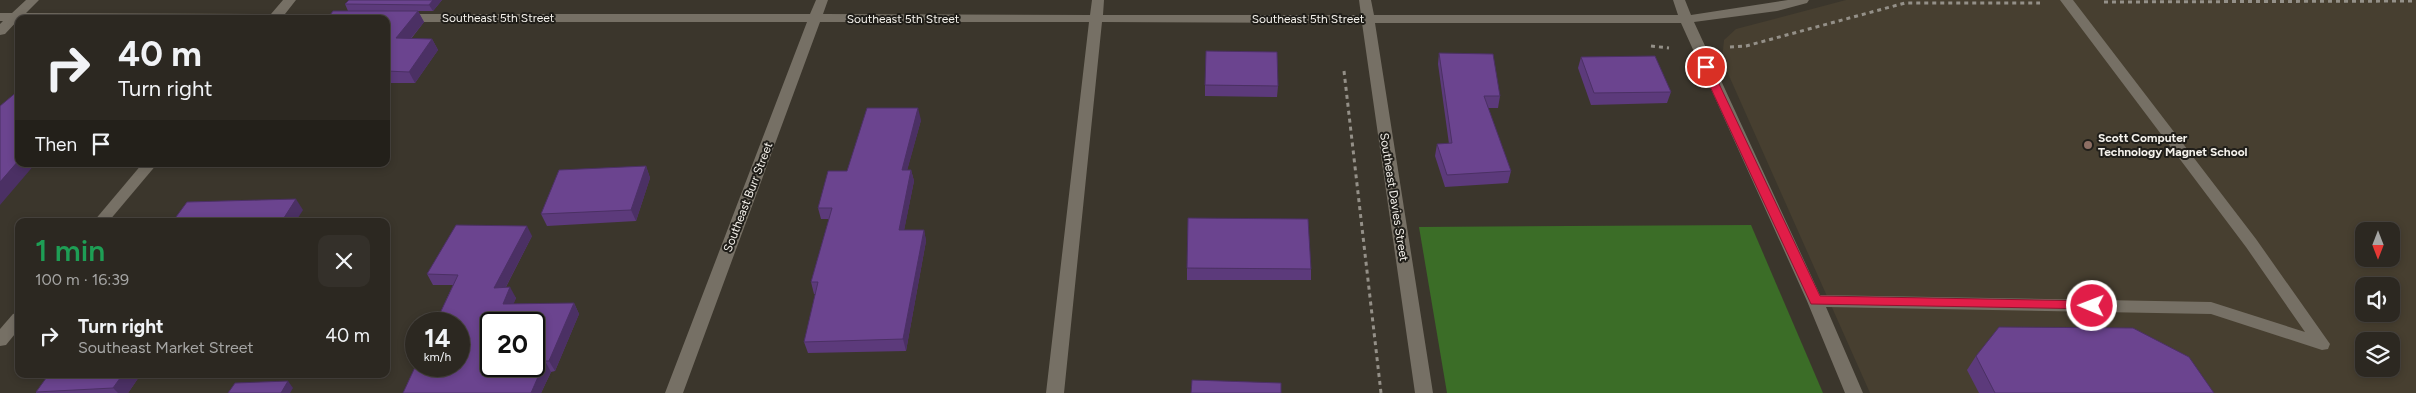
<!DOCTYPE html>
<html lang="en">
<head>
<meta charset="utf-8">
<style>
  body { margin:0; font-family:Figtree,sans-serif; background:#34302a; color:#f1f3f6; height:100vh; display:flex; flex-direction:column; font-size:19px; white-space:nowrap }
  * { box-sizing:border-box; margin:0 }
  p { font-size:16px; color:#a6a6a5 }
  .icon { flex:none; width:28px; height:28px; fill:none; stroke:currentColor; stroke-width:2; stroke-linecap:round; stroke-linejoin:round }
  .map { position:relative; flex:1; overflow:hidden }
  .details { position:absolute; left:15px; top:218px; width:375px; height:160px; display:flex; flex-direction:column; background:#2c2821; border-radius:10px; box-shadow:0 2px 8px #0003,0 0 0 1px #48443f }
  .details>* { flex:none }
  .hud { position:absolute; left:15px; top:15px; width:375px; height:152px; border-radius:10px; box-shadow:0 2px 8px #0003,0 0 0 1px #48443f; background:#2c2821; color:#f1f3f6; overflow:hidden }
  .needle { width:32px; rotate:180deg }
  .tools { position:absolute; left:2355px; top:222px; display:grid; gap:10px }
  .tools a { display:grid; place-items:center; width:45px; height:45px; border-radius:10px; background:#2c2821; box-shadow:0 2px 8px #0003,0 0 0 1px #48443f; font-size:25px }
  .speed { position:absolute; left:405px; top:312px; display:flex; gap:10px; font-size:25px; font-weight:700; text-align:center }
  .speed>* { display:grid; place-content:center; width:65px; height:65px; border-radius:50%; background:#2c2821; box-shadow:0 2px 8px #0003,0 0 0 1px #48443f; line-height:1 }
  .speed small { font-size:12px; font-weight:400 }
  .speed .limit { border:2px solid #111; border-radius:8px; background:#fff; color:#111 }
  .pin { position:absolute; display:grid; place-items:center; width:42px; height:42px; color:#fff; margin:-21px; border:2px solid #fff; border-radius:50%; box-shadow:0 1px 5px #0007 }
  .me { position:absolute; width:55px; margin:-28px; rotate:271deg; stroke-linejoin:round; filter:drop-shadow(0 0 4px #0008) }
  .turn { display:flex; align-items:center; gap:18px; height:105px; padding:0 20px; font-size:22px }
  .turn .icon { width:65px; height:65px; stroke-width:2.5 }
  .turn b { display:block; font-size:35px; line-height:42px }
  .then { display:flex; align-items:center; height:48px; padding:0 20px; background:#0003; gap:10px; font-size:19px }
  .round { display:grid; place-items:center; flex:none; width:52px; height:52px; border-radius:10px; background:#34302a }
  .head { display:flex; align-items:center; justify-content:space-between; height:85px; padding:0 20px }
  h1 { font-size:30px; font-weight:600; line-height:38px; color:#1e9e55 }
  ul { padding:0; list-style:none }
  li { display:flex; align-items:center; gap:15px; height:65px; padding:0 20px }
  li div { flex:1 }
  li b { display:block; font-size:19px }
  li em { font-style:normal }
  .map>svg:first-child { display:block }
</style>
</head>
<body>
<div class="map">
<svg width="2416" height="393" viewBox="0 0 2416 393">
  <rect width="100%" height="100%" fill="#3b362c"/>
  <path fill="#473f30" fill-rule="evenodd" d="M 1846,0 L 2416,0 L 2416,393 L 1870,393 L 1722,60 L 1724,40 L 1736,29 ZM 2364,231 L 2391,231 L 2391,259 L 2364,259 ZM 2364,286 L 2391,286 L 2391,314 L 2364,314 ZM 2364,341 L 2391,341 L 2391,369 L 2364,369 Z"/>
  <path fill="#3b6d27" d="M 1751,225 L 1823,393 L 1447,393 L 1419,227 Z"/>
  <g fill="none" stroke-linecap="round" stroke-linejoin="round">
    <g stroke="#949088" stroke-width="3" stroke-dasharray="4 4" stroke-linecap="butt">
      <path d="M 2104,2 L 2416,1"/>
      <path d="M 1651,46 L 1669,48"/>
      <path d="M 1730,47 L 1746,46 L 1905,3 L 2040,3"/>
      <path d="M 1344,71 L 1381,393"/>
    </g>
    <g fill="#767065" fill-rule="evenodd">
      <path d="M 26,0 L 39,0 L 26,13 L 271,14 L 283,0 L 296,0 L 285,14 L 346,14 L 352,18 L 19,19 L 5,34 L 0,35 L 0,24 L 3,21 L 0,21 L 0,13 L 12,13 Z"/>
      <path d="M 816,0 L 828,0 L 823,14 L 1090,15 L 1092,0 L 1104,0 L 1103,15 L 1361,15 L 1359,0 L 1371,0 L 1374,15 L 1678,15 L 1673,0 L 1685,0 L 1691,15 L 1788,0 L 1809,0 L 1807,3 L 1777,11 L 1694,22 L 1820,295 L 2211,302 L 2305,332 L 2246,247 L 2060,0 L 2073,0 L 2256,239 L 2330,344 L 2328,349 L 2322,350 L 2211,314 L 1826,307 L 1863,393 L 1845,393 L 1807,301 L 1681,23 L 1375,23 L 1433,393 L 1415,393 L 1362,23 L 1102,22 L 1064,393 L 1046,393 L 1089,22 L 820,22 L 683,393 L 665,393 L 807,22 L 402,22 L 396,18 L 402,14 L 810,14 Z"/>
      <path d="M 142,164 L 157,164 L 109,221 L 94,221 Z"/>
      <path d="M 19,312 L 19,329 L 6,345 L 0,346 L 0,329 L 13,314 Z"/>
    </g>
  </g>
  <g fill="#5c3a7b">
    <path d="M 442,0 L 433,11 L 418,11 L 424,22 L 411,39 L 432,39 L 438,50 L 415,83 L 386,83 L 386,19 L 348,11 L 345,4 Z"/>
    <path d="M 1439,53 L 1500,96 L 1498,108 L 1488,108 L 1511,171 L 1508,183 L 1445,187 L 1435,156 L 1437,144 L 1449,144 L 1438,64 Z"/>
    <path d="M 1581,57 L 1671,92 L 1667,103 L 1591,105 L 1578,68 Z"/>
    <path d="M 1205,85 L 1278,86 L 1277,97 L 1205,96 Z"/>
    <path d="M 921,120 L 907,170 L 911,170 L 914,181 L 904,230 L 924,230 L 926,241 L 906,351 L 808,353 L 804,342 L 816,294 L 814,294 L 811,282 L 829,219 L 821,219 L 818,208 Z"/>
    <path d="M 646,166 L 650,178 L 636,221 L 547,226 L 541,214 Z"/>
    <path d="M 532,236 L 506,287 L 516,298 L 513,304 L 574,303 L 579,314 L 555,371 L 551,372 L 541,393 L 403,393 L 453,285 L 433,285 L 427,274 Z"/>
    <path d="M 1187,268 L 1311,269 L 1311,280 L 1187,280 Z"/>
    <path d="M 1976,356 L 2214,393 L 1979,393 L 1967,370 Z"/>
    <path d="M 141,374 L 128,393 L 36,393 L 36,392 Z"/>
  </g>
  <g fill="#4b3064">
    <path d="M 433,0 L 442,0 L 433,11 L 429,5 Z"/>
    <path d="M 418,11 L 424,22 L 402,49 L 396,38 Z"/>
    <path d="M 432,39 L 438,50 L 415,83 L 409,72 Z"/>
    <path d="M 918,108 L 921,120 L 904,182 L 902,170 Z"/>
    <path d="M 19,160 L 19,164 L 35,164 L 0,205 L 0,182 Z"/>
    <path d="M 646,166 L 650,178 L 636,221 L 631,210 Z"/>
    <path d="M 911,170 L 914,181 L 902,241 L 899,230 Z"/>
    <path d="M 296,199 L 303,210 L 296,221 L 282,221 Z"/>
    <path d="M 527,226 L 532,236 L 500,298 L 494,288 Z"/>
    <path d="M 924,230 L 926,241 L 906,351 L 903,339 Z"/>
    <path d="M 510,287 L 516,298 L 509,315 L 503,304 Z"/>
    <path d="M 574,303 L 579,314 L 555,371 L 549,361 Z"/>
    <path d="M 545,361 L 551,372 L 541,393 L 531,393 Z"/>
    <path d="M 123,374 L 141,374 L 128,393 L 118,393 L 113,388 Z"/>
    <path d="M 288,381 L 293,388 L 290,393 L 281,393 Z"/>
  </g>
  <g fill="#6b448f" stroke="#4b3064" fill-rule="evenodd">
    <path d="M 349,0 L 433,0 L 429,5 L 345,4 Z"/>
    <path d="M 333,11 L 418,11 L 396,38 L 432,39 L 409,72 L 386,71 L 386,19 L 327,19 Z"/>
    <path d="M 1206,51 L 1277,52 L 1278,86 L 1205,85 Z"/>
    <path d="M 1439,53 L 1493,54 L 1500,96 L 1484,96 L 1511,171 L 1447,175 L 1437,144 L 1452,143 Z"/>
    <path d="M 1655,56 L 1671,92 L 1594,93 L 1581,57 Z"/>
    <path d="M 19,90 L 19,160 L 0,182 L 0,106 Z"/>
    <path d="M 867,108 L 918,108 L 902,170 L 911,170 L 899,230 L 924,230 L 903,339 L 804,342 L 818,282 L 811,282 L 832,208 L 818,208 L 828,171 L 847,171 Z"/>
    <path d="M 646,166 L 631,210 L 541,214 L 559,170 Z"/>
    <path d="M 296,199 L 282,221 L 173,221 L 187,202 Z"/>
    <path d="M 1188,218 L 1308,219 L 1311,269 L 1187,268 Z"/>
    <path d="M 456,225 L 527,226 L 494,288 L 510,287 L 503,304 L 574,303 L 549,361 L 545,361 L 531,393 L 403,393 L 416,365 L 416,366 L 459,366 L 459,324 L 435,324 L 458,275 L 427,274 ZM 491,324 L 534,324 L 534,366 L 491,366 Z"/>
    <path d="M 1999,327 L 2133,328 L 2189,357 L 2214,393 L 1995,393 L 1976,356 Z"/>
    <path d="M 49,374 L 123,374 L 113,388 L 36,392 Z"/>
    <path d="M 1192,380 L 1281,383 L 1281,393 L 1191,393 Z"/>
    <path d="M 288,381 L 281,393 L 228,393 L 235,383 Z"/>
  </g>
  <path fill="#e11d48" stroke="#92132f" d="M 1706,63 L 1711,67 L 1820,296 L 2092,301 L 2098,306 L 2097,309 L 1811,304 L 1701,67 Z"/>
  <circle fill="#8d6e63" stroke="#201e19" stroke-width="2" cx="2088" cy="145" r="5"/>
  <g text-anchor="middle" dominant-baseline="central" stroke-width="4" stroke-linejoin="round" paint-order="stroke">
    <g font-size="12" fill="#f5f2ec" stroke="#201e19">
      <text x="498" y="18">Southeast 5th Street</text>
      <text x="903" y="19">Southeast 5th Street</text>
      <text x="1308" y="19">Southeast 5th Street</text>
      <text transform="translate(748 197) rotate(-69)">Southeast Burr Street</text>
      <text transform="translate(1394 197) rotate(81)">Southeast Davies Street</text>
    </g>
    <g font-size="12" font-weight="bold" fill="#f5f2ec" stroke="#201e19" text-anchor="start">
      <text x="2098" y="138">Scott Computer<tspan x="2098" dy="14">Technology Magnet School</tspan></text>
    </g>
  </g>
</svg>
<div class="tools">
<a><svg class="needle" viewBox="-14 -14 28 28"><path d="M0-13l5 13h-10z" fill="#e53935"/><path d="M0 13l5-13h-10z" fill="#a6a6a5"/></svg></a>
<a><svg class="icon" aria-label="sound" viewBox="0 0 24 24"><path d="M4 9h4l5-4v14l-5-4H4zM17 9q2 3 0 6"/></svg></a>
<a><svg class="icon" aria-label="layers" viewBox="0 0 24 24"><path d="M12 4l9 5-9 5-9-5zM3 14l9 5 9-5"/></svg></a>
</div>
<div class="speed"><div>14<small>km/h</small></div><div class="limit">20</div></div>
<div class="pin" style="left:1706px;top:67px;background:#d93025"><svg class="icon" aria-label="arrive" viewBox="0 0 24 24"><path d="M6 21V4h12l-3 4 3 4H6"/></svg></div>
<svg class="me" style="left:2092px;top:306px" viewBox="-20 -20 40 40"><circle r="17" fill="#e11d48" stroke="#fff" stroke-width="3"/><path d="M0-11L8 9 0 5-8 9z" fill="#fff"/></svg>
<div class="hud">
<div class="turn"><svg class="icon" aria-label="right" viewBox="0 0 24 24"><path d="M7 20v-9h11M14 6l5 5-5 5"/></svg><div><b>40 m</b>Turn right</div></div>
<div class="then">Then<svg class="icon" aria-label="arrive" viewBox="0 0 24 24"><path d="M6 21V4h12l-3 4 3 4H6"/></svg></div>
</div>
<section class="details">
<div class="head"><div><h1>1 min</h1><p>100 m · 16:39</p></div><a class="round"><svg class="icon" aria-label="close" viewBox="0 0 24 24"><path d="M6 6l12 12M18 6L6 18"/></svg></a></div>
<ul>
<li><svg class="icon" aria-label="right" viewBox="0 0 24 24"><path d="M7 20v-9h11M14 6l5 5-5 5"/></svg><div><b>Turn right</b><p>Southeast Market Street</p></div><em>40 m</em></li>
</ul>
</section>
</div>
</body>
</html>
